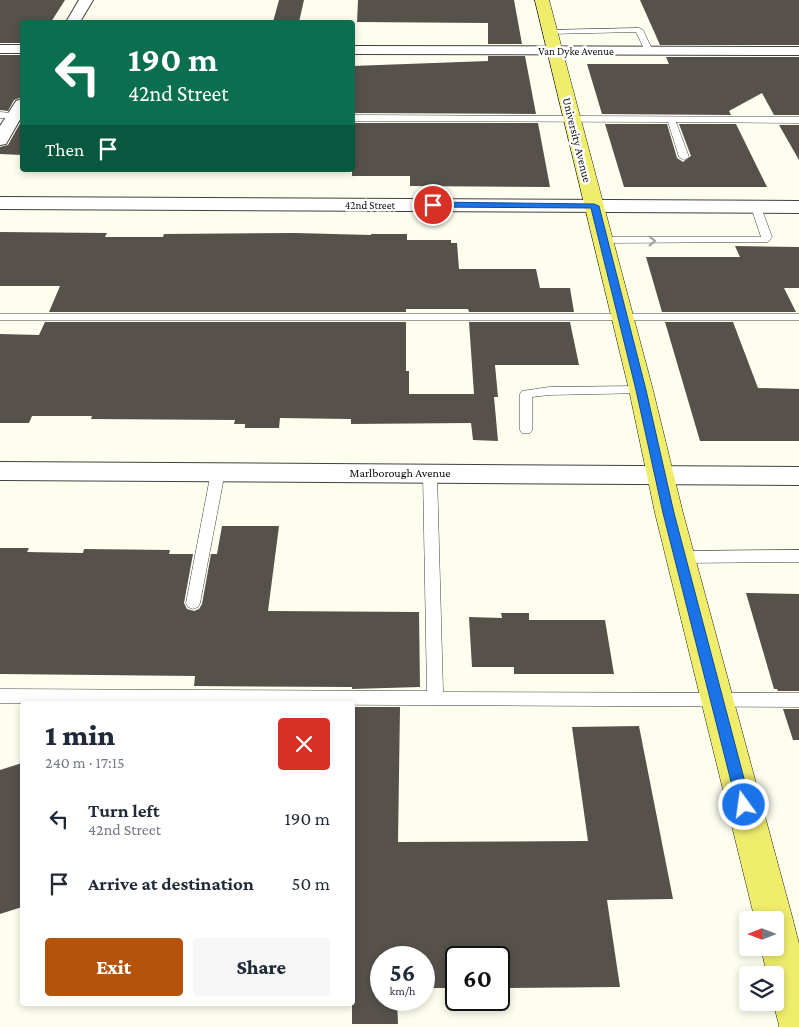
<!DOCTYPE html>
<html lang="en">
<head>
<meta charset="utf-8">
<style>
  body { margin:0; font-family:"Crimson Pro",serif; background:#f6f6f7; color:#1f2937; height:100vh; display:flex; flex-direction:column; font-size:19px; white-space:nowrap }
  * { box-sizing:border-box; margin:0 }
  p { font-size:16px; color:#747a83 }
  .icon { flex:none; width:28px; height:28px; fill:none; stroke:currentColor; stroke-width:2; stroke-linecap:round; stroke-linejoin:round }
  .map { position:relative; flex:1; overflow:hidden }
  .sheet { position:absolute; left:20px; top:701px; width:335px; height:305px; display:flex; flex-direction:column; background:#fff; border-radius:5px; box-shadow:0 2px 8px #0003 }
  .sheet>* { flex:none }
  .banner { position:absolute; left:20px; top:20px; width:335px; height:152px; border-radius:5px; box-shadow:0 2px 8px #0003; background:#0b6e4f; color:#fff; overflow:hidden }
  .needle { width:32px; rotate:270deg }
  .tools { position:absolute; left:739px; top:911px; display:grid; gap:10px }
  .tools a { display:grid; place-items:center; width:45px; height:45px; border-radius:5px; background:#fff; box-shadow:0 2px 8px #0003; font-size:25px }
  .speed { position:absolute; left:370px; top:946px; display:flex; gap:10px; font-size:25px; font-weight:700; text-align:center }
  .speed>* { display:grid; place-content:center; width:65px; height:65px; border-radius:50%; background:#fff; box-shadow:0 2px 8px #0003; line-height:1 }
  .speed small { font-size:12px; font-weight:400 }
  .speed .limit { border:2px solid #111; border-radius:8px; background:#fff; color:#111 }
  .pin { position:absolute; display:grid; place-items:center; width:42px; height:42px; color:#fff; margin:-21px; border:2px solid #fff; border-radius:50%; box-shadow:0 1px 5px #0007 }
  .me { position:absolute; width:55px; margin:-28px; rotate:346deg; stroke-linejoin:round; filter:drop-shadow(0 0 4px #0008) }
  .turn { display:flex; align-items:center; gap:18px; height:105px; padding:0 25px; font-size:22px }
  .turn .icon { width:65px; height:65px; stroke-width:2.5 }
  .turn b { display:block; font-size:35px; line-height:42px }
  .then { display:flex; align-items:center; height:48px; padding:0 25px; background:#0003; gap:10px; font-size:19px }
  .round { display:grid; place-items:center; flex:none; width:52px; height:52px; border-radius:5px; background:#f6f6f7 }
  .overview { display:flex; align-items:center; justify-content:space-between; height:85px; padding:0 25px }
  h1 { font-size:30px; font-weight:800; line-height:38px }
  .cta { display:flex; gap:10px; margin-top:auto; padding:10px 25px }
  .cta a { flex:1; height:58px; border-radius:5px; background:#b45309; color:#fff; font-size:20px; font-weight:800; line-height:58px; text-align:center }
  .cta a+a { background:#f6f6f7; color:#1f2937 }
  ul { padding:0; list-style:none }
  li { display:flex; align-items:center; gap:15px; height:65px; padding:0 25px }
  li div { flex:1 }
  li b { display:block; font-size:19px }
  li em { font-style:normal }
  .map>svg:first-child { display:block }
</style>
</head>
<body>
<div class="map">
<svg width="799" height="1027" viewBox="0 0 799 1027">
  <rect width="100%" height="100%" fill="#fefeef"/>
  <g fill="#56514b">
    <path d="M 0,0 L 65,0 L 51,22 L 22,22 L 22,43 L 0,43 Z"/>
    <path d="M 279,0 L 304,0 L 299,22 L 273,22 Z"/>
    <path d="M 358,0 L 514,0 L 522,44 L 488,44 L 488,23 L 357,22 Z"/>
    <path d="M 640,0 L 799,0 L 799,45 L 660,45 Z"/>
    <path d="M 0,55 L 22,55 L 22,97 L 14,100 L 8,111 L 0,110 Z"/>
    <path d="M 488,56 L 525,56 L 536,114 L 352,113 L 352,66 L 488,61 Z"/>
    <path d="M 666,57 L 799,57 L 799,115 L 774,115 L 762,93 L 729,111 L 731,115 L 602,114 L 587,64 L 669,64 Z"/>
    <path d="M 22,120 L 22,155 L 0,154 L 0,147 L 8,145 Z"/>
    <path d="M 352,123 L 538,123 L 550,187 L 410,186 L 410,176 L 352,176 Z"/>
    <path d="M 605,124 L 667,124 L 677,158 L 683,162 L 691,156 L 679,124 L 736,124 L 767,187 L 624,187 Z"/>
    <path d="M 779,125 L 799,125 L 799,160 Z"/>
    <path d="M 0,232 L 107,233 L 105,237 L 163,237 L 164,234 L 295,233 L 371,235 L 371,234 L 407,234 L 407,240 L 451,240 L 451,243 L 457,243 L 459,269 L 536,269 L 540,288 L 570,288 L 574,312 L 469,312 L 468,309 L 406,309 L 406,312 L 49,312 L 60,286 L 0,286 Z"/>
    <path d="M 735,246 L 799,247 L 799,288 L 784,288 L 796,312 L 662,312 L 646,257 L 740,257 Z"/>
    <path d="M 45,322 L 406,322 L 406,371 L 409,371 L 409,394 L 474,394 L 469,322 L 570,322 L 579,365 L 495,365 L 498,397 L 494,397 L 498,441 L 473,440 L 471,423 L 351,424 L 351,419 L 349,419 L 280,418 L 279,428 L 245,428 L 245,424 L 234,424 L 235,420 L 91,419 L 92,416 L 32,416 L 29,423 L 0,423 L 0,334 L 39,335 Z"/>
    <path d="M 665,322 L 733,322 L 758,388 L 799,389 L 799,441 L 700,441 Z"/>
    <path d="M 222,526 L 279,526 L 268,611 L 419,612 L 420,687 L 352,689 L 352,687 L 194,686 L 195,676 L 0,674 L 0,548 L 29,548 L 27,552 L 83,553 L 84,549 L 170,550 L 169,554 L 193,554 L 184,603 L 187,609 L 194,611 L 199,609 L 202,604 L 211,554 L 217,554 Z"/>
    <path d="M 746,593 L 799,594 L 799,691 L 778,691 L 777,689 L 774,689 Z"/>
    <path d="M 501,613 L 529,613 L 529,620 L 605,620 L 614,674 L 514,674 L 514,667 L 472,667 L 469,617 L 502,618 Z"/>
    <path d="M 352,707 L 400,707 L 398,842 L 588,841 L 572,727 L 639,726 L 673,899 L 607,900 L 620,987 L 499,988 L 499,958 L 456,958 L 456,988 L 424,988 L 424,958 L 381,958 L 381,1000 L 397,1000 L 398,1024 L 352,1024 Z"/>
    <path d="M 783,709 L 799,709 L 799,740 L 793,740 Z"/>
    <path d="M 22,763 L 22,907 L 0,914 L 0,770 Z"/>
  </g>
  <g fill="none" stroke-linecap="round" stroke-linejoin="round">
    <g stroke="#414141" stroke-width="1">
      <g id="lane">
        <path d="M 639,28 L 643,30 L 653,51 L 652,53 L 646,53 L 636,32 L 550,34 L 546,32 L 550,30 Z"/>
        <path d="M 0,112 L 22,114 L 22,118 L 0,118 Z"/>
        <path d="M 352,115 L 799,117 L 799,123 L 676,122 L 689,157 L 684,160 L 679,157 L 668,122 L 352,121 Z"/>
        <path d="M 756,204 L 761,207 L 772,237 L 768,242 L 603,243 L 598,240 L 603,237 L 761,237 L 751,207 Z"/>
        <rect x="0" y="314" width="799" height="6"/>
        <path d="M 641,386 L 645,387 L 647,390 L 645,393 L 549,395 L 532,397 L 532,430 L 530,433 L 522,433 L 520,430 L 520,394 L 522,391 L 549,387 Z"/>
        <path d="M 218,467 L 223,469 L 225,472 L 200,603 L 198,607 L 193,609 L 188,607 L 186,603 L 211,472 L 213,469 Z"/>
        <path d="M 430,469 L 435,471 L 437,474 L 443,692 L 799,693 L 799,707 L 0,703 L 0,689 L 427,691 L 423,474 L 425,471 Z"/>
        <path d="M 799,550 L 799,562 L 680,563 L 675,561 L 673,557 L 675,553 L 680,551 Z"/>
      </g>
    </g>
    <g stroke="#414141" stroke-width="2">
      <g id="street">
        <path d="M 79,0 L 93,0 L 80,22 L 66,22 Z"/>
        <rect x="0" y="45" width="22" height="8"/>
        <path d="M 352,46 L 799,47 L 799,55 L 352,54 Z"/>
        <path d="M 22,99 L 22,116 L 6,144 L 0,145 L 0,126 L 16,101 Z"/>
        <path d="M 0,197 L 799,201 L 799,213 L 0,209 Z"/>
        <path d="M 0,462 L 799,467 L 799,485 L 0,480 Z"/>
      </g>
    </g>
    <g stroke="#1f1f1f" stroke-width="1">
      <path id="primary" d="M 535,0 L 549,0 L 653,390 L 683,513 L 793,920 L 799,944 L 799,1027 L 779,1027 L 779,1025 L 773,1002 L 775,1002 L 775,975 L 767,975 L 761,948 L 775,948 L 775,920 L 755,920 L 655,513 L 629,390 Z"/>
    </g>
    <use href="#lane" fill="#fff" fill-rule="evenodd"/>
    <use href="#street" fill="#fff" fill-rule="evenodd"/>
    <use href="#primary" fill="#f0ed6d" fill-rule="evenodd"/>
  </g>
  <defs><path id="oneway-chevron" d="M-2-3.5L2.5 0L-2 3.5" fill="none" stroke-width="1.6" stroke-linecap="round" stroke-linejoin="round" transform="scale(1.25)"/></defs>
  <use stroke="#9f9f9f" href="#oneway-chevron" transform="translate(652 241)"/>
  <path fill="#1a73e8" stroke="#114b97" d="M 433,202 L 594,204 L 599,206 L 646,390 L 674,513 L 751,805 L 749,810 L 744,813 L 739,810 L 737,805 L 663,513 L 636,390 L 591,208 L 430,207 L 429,205 Z"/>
  <g text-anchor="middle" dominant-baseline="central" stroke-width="5" stroke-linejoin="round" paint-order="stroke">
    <g font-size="11" fill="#0e0e0e" stroke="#fff">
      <text x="576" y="51">Van Dyke Avenue</text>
      <text x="370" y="205">42nd Street</text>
    </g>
    <g font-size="12" fill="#0e0e0e" stroke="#fff">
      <text transform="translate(577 140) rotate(76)">University Avenue</text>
      <text x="400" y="473">Marlborough Avenue</text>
    </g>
  </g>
</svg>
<div class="tools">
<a><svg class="needle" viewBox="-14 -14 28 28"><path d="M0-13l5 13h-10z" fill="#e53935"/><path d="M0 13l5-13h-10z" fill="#747a83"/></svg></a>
<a><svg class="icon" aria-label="layers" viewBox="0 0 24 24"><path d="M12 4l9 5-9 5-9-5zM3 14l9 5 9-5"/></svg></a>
</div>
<div class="speed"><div>56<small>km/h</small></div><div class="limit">60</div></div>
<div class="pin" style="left:433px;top:205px;background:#d93025"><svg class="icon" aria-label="arrive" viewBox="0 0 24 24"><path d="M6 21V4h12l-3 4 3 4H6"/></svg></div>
<svg class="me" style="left:744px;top:805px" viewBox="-20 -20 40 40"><circle r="17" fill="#1a73e8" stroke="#fff" stroke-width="3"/><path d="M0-11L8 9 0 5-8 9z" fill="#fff"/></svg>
<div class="banner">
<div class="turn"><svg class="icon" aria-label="left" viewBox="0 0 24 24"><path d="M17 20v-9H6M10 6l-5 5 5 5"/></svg><div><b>190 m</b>42nd Street</div></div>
<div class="then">Then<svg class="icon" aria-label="arrive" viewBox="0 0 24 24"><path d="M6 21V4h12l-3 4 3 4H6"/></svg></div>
</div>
<section class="sheet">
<div class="overview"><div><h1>1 min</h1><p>240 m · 17:15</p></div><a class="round" style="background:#d93025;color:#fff"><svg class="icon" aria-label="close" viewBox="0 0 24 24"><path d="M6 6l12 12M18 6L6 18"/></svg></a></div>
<ul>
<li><svg class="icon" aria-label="left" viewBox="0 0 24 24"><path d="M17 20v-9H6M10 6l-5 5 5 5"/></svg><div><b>Turn left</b><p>42nd Street</p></div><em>190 m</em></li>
<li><svg class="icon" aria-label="arrive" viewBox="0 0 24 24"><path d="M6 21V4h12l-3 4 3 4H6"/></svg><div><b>Arrive at destination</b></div><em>50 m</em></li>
</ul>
<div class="cta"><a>Exit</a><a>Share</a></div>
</section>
</div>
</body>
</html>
